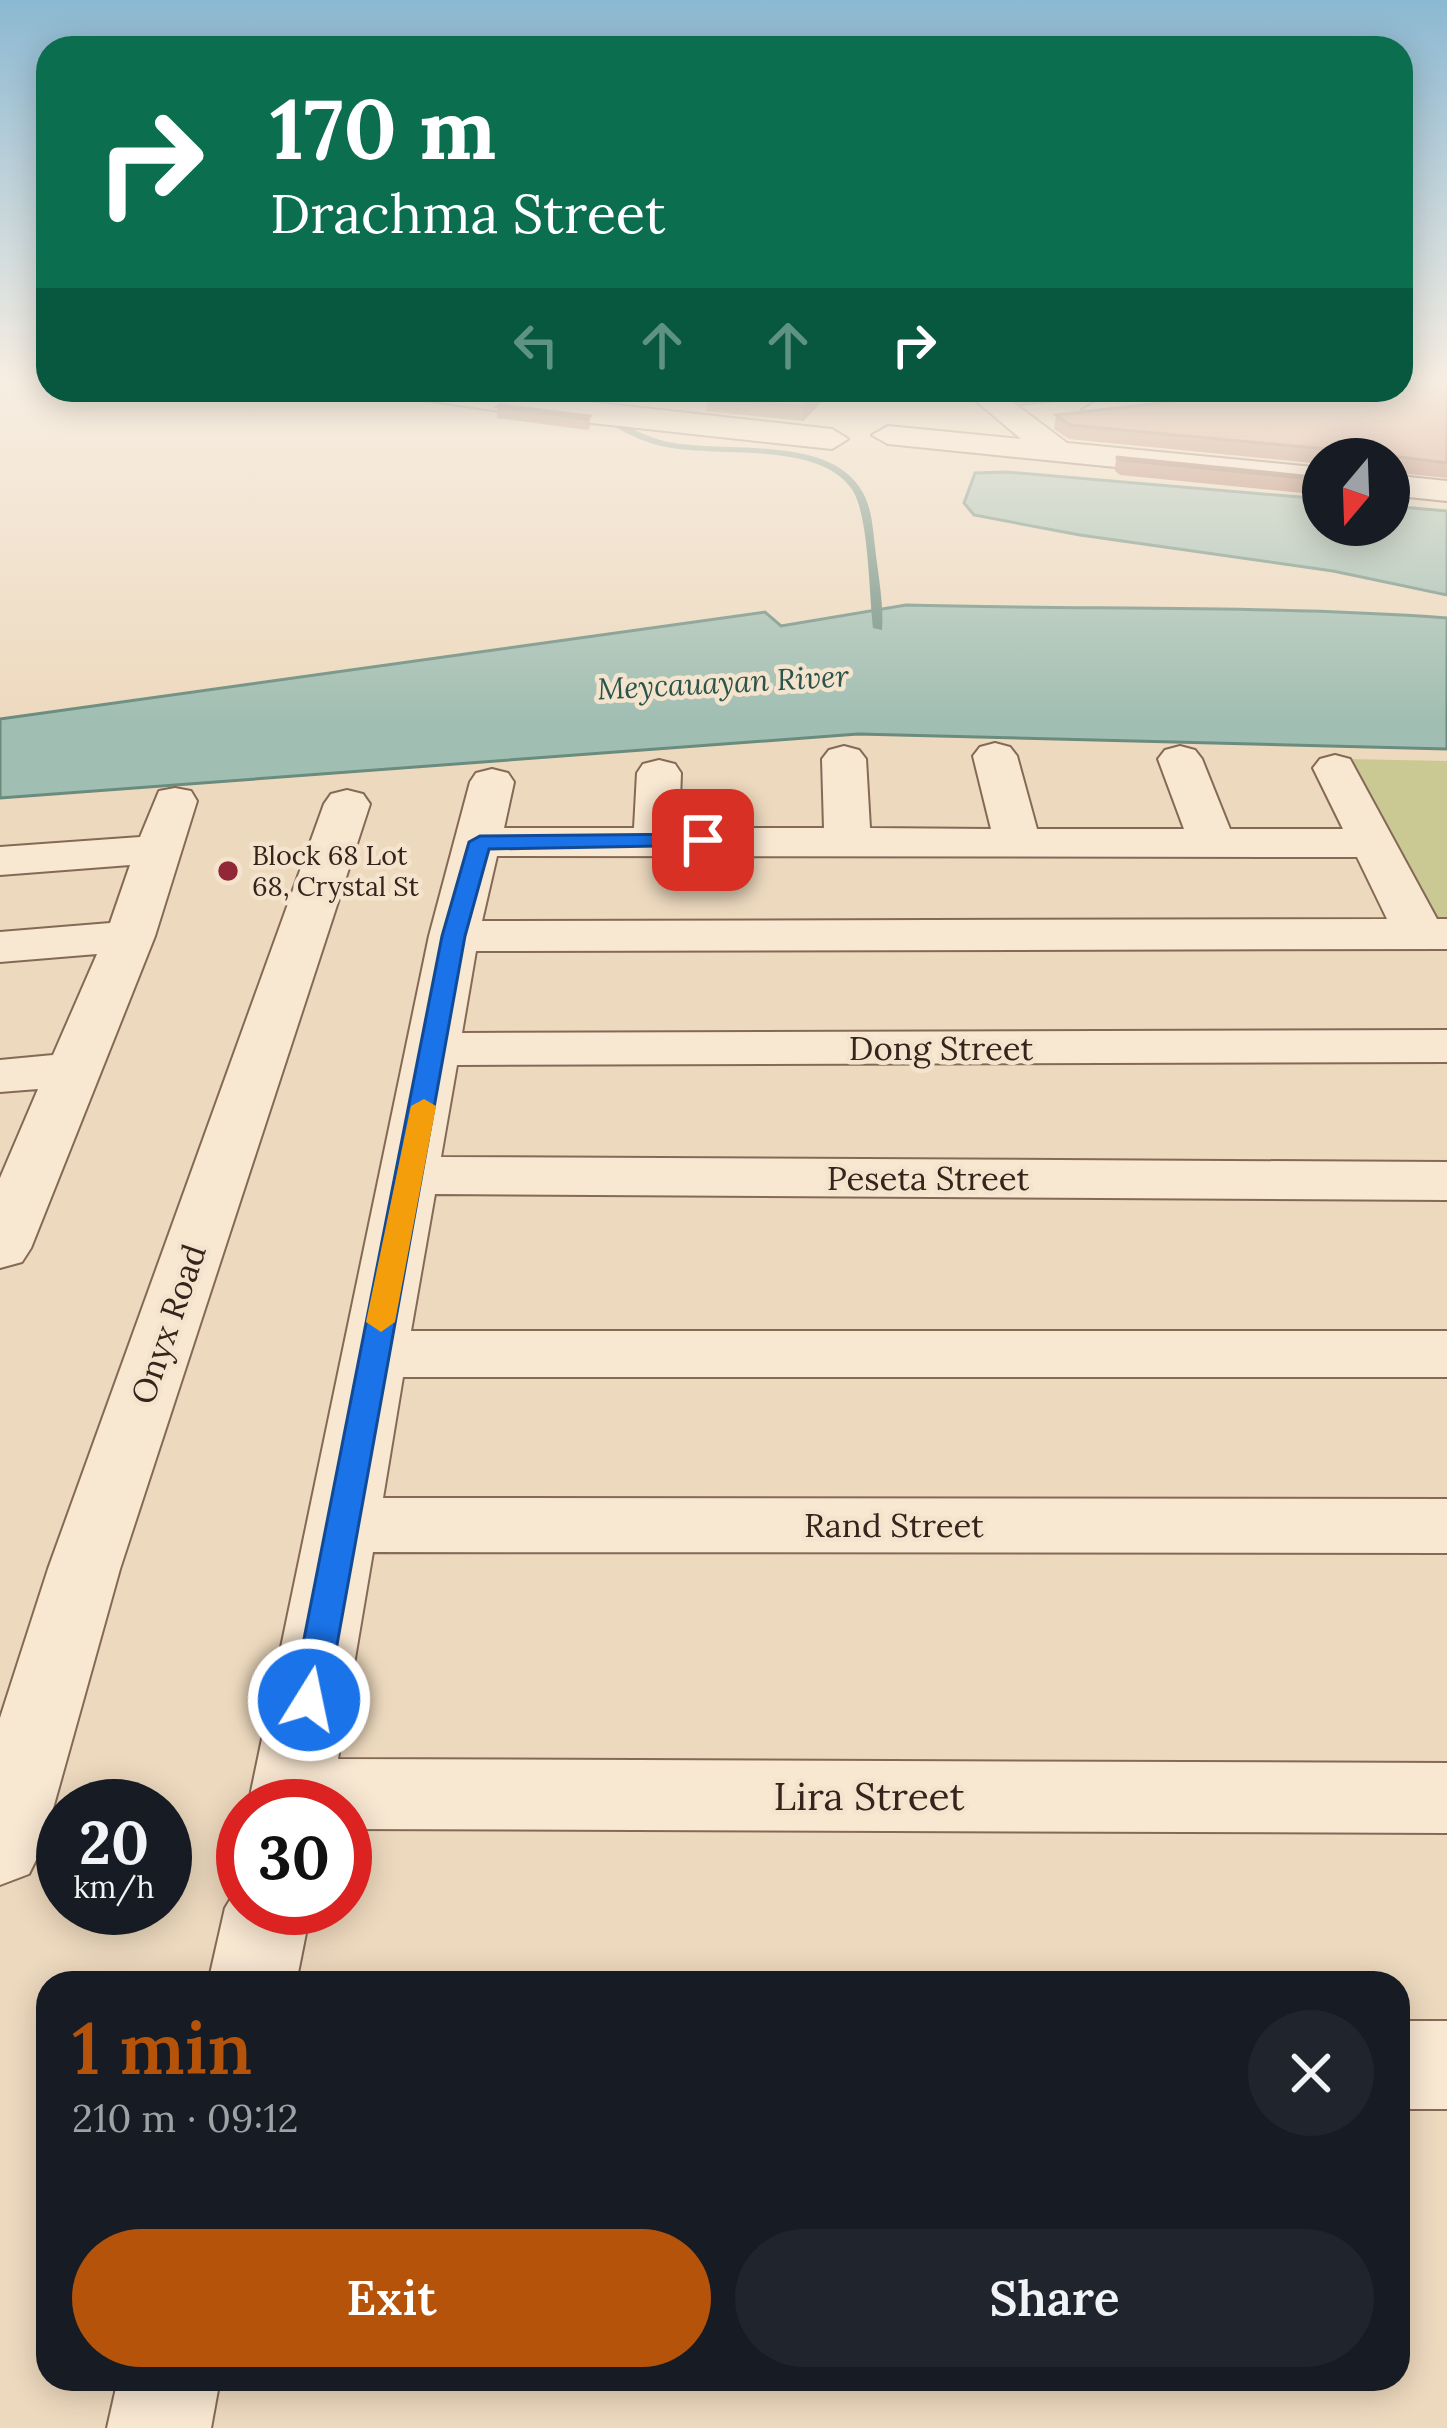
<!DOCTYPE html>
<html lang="en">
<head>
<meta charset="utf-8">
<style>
  body { margin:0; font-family:Lora,serif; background:#20242c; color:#f1f3f6; height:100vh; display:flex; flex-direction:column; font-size:45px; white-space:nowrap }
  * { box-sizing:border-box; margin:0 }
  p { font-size:39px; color:#9ea1a6 }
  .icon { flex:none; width:66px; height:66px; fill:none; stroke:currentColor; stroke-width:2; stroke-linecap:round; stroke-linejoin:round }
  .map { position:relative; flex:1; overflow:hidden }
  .side { position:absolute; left:36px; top:1971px; width:1374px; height:420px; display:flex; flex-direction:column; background:#171b24; border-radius:36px; box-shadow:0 6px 30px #0003 }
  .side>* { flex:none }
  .guide { position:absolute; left:36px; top:36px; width:1377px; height:366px; border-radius:36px; box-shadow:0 6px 30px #0003; background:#0b6e4f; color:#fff; overflow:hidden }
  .needle { width:78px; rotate:199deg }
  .controls { position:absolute; left:1302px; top:438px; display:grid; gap:24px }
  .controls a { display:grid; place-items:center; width:108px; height:108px; border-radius:50%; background:#171b24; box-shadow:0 6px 30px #0003; font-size:60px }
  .speed { position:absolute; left:36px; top:1779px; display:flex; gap:24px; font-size:60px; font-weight:700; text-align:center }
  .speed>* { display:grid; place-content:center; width:156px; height:156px; border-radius:50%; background:#171b24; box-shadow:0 6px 30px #0003; line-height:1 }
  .speed small { font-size:30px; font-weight:400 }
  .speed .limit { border:18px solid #d22; background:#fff; color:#111 }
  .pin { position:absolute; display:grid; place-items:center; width:102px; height:102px; color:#fff; margin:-51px; border-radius:24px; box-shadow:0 6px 18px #0006 }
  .me { position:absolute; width:132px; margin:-66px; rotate:10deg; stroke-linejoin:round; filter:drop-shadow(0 0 9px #0008) }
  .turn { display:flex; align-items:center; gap:42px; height:252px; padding:0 36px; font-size:54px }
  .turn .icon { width:156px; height:156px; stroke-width:2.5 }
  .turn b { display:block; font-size:84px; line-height:102px }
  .lanes { display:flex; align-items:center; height:114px; padding:0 36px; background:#0003; justify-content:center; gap:60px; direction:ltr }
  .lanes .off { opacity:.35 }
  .round { display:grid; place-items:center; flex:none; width:126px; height:126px; border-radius:63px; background:#20242c }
  .head { display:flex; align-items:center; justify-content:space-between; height:204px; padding:0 36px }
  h1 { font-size:72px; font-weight:600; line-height:90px; color:#b45309 }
  .primary-button { display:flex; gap:24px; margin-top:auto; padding:24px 36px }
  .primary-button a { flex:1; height:138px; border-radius:72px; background:#b45309; color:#fff; font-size:48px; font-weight:600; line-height:138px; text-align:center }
  .primary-button a+a { background:#20242c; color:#f1f3f6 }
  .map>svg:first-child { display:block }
</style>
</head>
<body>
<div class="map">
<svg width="1447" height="2428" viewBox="0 0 1447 2428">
  <rect width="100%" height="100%" fill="#edd9be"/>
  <path fill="#cac993" d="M 1348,759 L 1447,761 L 1447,923 L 1431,924 Z"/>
  <g fill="#a1beb2" stroke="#698c7f" stroke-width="3">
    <path d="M 1006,472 L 1323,499 L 1323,525 L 1389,525 L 1389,506 L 1447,511 L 1447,595 L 1333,571 L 1080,535 L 974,515 L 964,503 L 975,473 Z"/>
    <path d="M 906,605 C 1087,610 1267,605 1447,618 L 1447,749 L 858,734 L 0,798 L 0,719 L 765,612 L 781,626 Z"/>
  </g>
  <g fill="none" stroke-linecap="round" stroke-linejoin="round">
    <path fill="#698c7f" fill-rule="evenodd" d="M 567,390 L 576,390 C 603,411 630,432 664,441 C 720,455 831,432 863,493 C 872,509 873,530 875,547 C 878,574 884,604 882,630 L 873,628 C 869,595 869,518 853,491 C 821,439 714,459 661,446 C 625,437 594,415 567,390 Z"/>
    <g stroke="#856957" stroke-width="4">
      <g id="minor">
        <path d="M 403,390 L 480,390 L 832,429 L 848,439 L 832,449 L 555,419 L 418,399 Z"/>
        <path d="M 963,390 L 997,390 L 1067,443 L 1323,468 L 1323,488 L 888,444 L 872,435 L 888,426 L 1021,439 Z"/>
        <path d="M 1191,390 L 1285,390 L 1270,399 L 1097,419 L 1082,410 L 1097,401 Z"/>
        <path d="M 1389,475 L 1447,481 L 1447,501 L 1389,495 Z"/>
        <path d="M 995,743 L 1010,747 L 1017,756 L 1037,829 L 1184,829 L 1158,759 L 1165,750 L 1180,746 L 1195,750 L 1202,759 L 1230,829 L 1343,829 L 1313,768 L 1320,759 L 1335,755 L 1350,759 L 1437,919 L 1447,919 L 1447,949 L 476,951 L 462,1033 L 1447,1030 L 1447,1062 L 457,1065 L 441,1157 L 1447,1162 L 1447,1200 L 435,1194 L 411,1331 L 1447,1331 L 1447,1377 L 403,1377 L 383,1498 L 1447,1499 L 1447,1553 L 373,1552 L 338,1759 L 1447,1763 L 1447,1833 L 345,1829 L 345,1806 L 248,1806 L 429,936 L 470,782 L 476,773 L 492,769 L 508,773 L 514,782 L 504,828 L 634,828 L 637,773 L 643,764 L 659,760 L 675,764 L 681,773 L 679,828 L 824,828 L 822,759 L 829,750 L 844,746 L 859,750 L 866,759 L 870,828 L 991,829 L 973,756 L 980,747 ZM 497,856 L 1357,857 L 1387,919 L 482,921 Z"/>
        <path d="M 175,788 L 191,791 L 197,801 L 155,936 L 31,1248 L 22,1262 L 0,1268 L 0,1178 L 38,1089 L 0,1092 L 0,1060 L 53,1055 L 97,954 L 0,962 L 0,932 L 110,923 L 130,865 L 0,875 L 0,847 L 140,837 L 159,791 Z"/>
        <path d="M 347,790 L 363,794 L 370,804 L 120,1569 L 42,1848 L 29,1874 L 0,1885 L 0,1718 L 48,1569 L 324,804 L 331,794 Z"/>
        <path d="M 243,1878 L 243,1908 L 311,1908 L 296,1983 L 208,1983 L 225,1908 Z"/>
        <rect x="1398" y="2021" width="49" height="88"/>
        <path d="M 118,2379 L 220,2379 L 211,2428 L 107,2428 Z"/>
      </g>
    </g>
    <use href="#minor" fill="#f8e7d1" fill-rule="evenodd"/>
  </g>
  <g fill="#af7964">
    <path d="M 1447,379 L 1447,478 L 1389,472 L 1389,459 L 1323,459 L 1323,464 L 1069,439 L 1054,429 L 1056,415 Z"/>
    <path d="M 492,390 L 625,390 L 615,400 Z"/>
    <path d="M 834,390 L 803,421 L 707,411 L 707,397 Z"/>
    <path d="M 999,390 L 1155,390 L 1021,406 Z"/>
    <path d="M 497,407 L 590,416 L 590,427 L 588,430 L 497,418 Z"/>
    <path d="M 1116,457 L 1323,478 L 1323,495 L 1120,475 L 1115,471 Z"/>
  </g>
  <g fill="#8e6351">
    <path d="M 615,390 L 625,390 L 615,400 Z"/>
    <path d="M 821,390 L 834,390 L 803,421 L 803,407 Z"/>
    <path d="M 1041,390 L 1155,390 L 1021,406 L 1023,392 Z"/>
  </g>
  <g fill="#cb8d74" stroke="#8e6351" stroke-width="3">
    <path d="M 1401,379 L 1447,379 L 1447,463 L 1393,456 L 1389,464 L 1389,459 L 1328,459 L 1326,449 L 1070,425 L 1056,415 L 1272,390 L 1401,390 Z"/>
    <path d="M 712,390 L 821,390 L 803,407 L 707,397 Z"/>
    <path d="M 500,405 L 590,416 L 587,419 L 497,407 Z"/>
    <path d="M 1116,457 L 1323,478 L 1323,480 L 1122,460 Z"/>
  </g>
  <linearGradient id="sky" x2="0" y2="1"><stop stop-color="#8bb8d2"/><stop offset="0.53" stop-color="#f7eee2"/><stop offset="1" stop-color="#f7eee2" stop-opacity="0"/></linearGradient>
  <rect width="1447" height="719" fill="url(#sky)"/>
  <path fill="#1a73e8" stroke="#114b97" stroke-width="3" d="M 703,834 L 714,840 L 711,845 L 489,849 L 465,936 L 327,1700 L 322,1711 L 309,1715 L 297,1711 L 292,1700 L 442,936 L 469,842 L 480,836 Z"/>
  <path fill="#f59e0b" d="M 424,1099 L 436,1106 L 395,1322 L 381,1332 L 366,1322 L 411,1106 Z"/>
  <circle fill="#922837" stroke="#f4e4cd" stroke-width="4.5" cx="228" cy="871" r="12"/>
  <g text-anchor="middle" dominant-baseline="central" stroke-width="9" stroke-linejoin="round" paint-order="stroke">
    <g font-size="27" fill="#34241c" stroke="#f4e4cd" text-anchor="start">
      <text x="252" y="855">Block 68 Lot<tspan x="252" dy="31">68, Crystal St</tspan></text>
    </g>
    <g font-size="30" font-style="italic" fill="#2b544c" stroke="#f4e4cd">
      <text transform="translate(723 682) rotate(-3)">Meycauayan River</text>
    </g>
    <g font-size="33" fill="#34241c" stroke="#f4e4cd">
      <text x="941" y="1048">Dong Street</text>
      <text x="928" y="1178">Peseta Street</text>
      <text transform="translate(168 1324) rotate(-71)">Onyx Road</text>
      <text x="894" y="1525">Rand Street</text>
    </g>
    <g font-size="39" fill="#34241c" stroke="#f4e4cd">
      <text x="869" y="1796">Lira Street</text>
    </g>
  </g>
</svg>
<div class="controls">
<a><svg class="needle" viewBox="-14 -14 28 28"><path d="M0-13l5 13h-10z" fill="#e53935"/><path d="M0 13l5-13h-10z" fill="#9ea1a6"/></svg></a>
</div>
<div class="speed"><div>20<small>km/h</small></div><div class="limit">30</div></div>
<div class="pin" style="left:703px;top:840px;background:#d93025"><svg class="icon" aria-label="arrive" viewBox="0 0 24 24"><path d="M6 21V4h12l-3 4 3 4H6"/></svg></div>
<svg class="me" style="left:309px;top:1700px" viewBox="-20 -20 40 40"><circle r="17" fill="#1a73e8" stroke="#fff" stroke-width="3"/><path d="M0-11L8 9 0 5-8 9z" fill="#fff"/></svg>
<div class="guide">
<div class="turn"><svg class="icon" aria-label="right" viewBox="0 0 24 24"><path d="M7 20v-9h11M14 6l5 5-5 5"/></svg><div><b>170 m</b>Drachma Street</div></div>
<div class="lanes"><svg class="icon off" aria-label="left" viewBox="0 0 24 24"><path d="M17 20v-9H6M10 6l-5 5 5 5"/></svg><svg class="icon off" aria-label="ahead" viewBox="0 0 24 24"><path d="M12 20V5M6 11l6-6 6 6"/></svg><svg class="icon off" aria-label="ahead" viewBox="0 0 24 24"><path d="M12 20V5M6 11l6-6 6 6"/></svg><svg class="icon" aria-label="right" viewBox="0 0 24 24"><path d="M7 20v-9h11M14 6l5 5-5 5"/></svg></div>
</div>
<section class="side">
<div class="head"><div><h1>1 min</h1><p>210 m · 09:12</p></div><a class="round"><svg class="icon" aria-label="close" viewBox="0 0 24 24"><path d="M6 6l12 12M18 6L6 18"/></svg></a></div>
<div class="primary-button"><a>Exit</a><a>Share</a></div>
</section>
</div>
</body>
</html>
